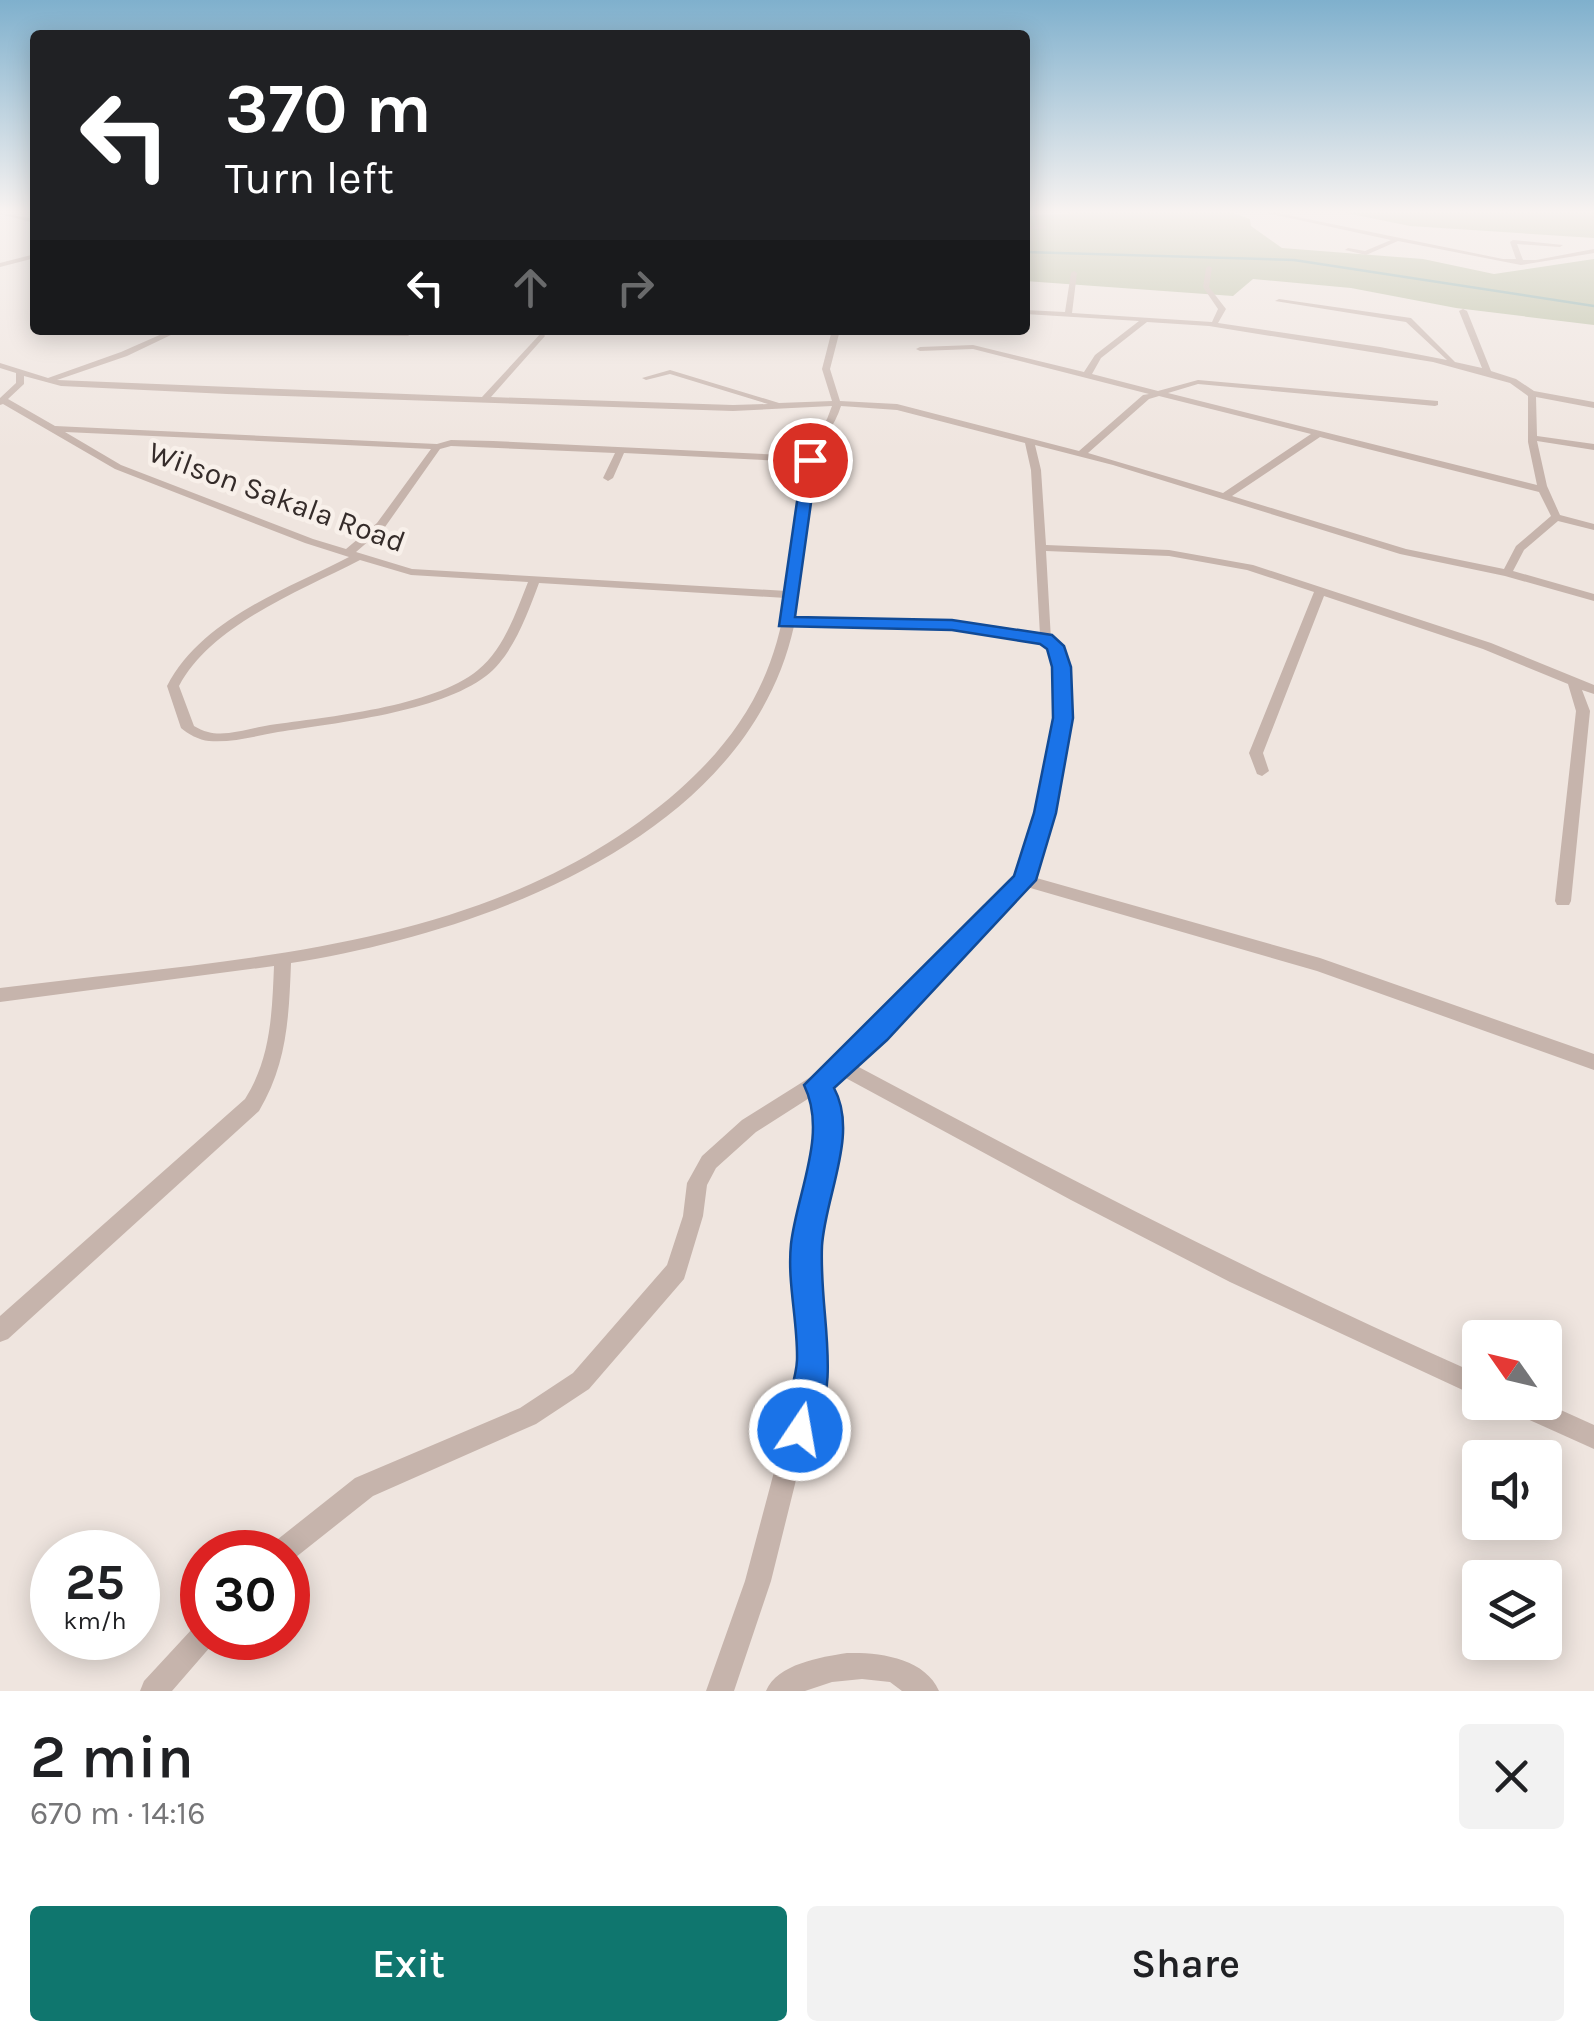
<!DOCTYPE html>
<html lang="en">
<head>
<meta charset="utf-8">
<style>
  body { margin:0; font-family:Karla,sans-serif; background:#f2f2f2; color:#202124; height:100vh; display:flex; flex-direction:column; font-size:38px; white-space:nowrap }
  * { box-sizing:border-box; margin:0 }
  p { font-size:32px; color:#757577 }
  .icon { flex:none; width:55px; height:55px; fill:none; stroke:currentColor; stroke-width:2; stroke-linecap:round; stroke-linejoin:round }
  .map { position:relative; height:1691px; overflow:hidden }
  .drawer { display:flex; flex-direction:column; background:#fff; flex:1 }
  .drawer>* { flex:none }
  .guide { position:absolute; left:30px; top:30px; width:1000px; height:305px; border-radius:10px; box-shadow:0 5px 25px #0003; background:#202124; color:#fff; overflow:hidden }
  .needle { width:65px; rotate:304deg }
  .tools { position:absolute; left:1462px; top:1320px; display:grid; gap:20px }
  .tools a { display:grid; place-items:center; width:100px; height:100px; border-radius:10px; background:#fff; box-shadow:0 5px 25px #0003; font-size:50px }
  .speed { position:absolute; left:30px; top:1530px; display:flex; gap:20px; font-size:50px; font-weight:700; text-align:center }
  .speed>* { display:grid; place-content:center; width:130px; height:130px; border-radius:50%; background:#fff; box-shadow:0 5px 25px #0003; line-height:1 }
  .speed small { font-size:25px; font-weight:400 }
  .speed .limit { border:15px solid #d22; background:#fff; color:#111 }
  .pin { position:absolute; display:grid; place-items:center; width:85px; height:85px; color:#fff; margin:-42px; border:5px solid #fff; border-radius:50%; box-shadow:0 2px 10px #0007 }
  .me { position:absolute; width:110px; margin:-55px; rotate:12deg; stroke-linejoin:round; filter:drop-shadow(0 0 8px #0008) }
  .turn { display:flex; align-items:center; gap:35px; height:210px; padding:0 30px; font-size:45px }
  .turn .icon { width:130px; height:130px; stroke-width:2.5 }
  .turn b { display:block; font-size:70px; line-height:85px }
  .lanes { display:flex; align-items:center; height:95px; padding:0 30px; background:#0003; justify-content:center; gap:50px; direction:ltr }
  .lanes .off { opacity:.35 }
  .round { display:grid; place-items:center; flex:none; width:105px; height:105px; border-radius:10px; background:#f2f2f2 }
  .overview { display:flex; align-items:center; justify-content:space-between; height:170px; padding:0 30px }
  h1 { font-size:60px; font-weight:600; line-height:75px }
  .action { display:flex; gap:20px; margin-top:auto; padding:20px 30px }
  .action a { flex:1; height:115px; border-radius:10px; background:#0f766e; color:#fff; font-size:40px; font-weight:600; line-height:115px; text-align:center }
  .action a+a { background:#f2f2f2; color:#202124 }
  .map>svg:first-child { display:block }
</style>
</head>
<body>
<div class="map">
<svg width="1594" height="1691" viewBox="0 0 1594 1691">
  <rect width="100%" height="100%" fill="#efe5df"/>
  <g fill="#b7bda0">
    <path d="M 1076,213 L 1234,213 L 1250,219 L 1251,226 L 1282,248 L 1423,259 L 1494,274 L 1594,259 L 1594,325 L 1456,308 L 1351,288 L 1253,279 L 1233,296 L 1025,281 L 1025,216 Z"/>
    <path d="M 1346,213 L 1594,213 L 1594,238 L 1410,226 Z"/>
  </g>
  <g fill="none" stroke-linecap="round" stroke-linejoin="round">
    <path stroke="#81a9a5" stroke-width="2.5" d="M 1025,252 L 1294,260 L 1594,306"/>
    <g fill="#c6b4ac" fill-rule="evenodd">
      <path d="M 0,213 L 35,219 L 35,223 L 0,214 Z"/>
      <path d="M 1266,213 L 1278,213 L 1503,259 L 1516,259 L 1510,242 L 1513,240 L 1563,245 L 1560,247 L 1517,244 L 1523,260 L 1536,260 L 1594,249 L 1594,253 L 1521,265 L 1398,241 L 1366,255 L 1345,250 L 1348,248 L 1365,251 L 1391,240 Z"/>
      <path d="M 1045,225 L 1047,228 L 1025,230 L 1025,226 Z"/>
      <path d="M 35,254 L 35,258 L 0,267 L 0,263 Z"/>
      <path d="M 1209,266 L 1212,268 L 1209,287 L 1226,309 L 1218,323 L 1380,347 L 1447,360 L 1406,322 L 1275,301 L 1279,299 L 1411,318 L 1455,362 L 1482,368 L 1459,311 L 1463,309 L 1467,311 L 1491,371 L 1516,379 L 1534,391 L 1594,402 L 1594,408 L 1536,397 L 1537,436 L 1594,444 L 1594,450 L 1537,441 L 1547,486 L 1560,515 L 1594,524 L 1594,530 L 1558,521 L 1524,550 L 1513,571 L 1594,594 L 1594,601 L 1505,576 L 1400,554 L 1113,465 L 1035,445 L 1041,470 L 1046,545 L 1169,550 L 1253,565 L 1491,643 L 1594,685 L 1594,694 L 1582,690 L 1590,711 L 1571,901 L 1569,905 L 1557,905 L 1555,901 L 1576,711 L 1568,684 L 1483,649 L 1324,596 L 1263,753 L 1269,771 L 1262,776 L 1257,774 L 1249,753 L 1314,592 L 1247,570 L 1169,556 L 1046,551 L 1051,640 C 1098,660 1045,838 1033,877 L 1320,958 L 1594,1054 L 1594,1070 L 1317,971 L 1027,887 L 855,1065 C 1060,1175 1267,1281 1480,1375 L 1480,1398 L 1230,1282 L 1071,1200 L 842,1076 L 828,1086 L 837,1104 L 837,1135 L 816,1246 L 825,1363 L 771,1581 L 734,1691 L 706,1691 L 745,1581 L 803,1363 L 796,1246 L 817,1135 L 819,1105 L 814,1095 L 756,1132 L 716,1168 L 707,1185 L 703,1216 L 684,1279 L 589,1389 L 536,1424 L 373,1496 L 291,1561 L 288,1562 L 288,1552 L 270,1552 L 273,1543 L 355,1478 L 520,1408 L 573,1373 L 667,1265 L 683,1216 L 687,1183 L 702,1156 L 742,1120 L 836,1061 L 1017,877 L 1038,813 L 1056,718 L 1056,667 L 1050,648 C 983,618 868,626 794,626 C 747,839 481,933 291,963 C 289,1017 287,1064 259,1111 L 8,1339 L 0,1342 L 0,1316 L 245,1099 C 271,1058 272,1013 274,966 L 0,1002 L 0,988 C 232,958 494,953 679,790 C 741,735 775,676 786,598 L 539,583 C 527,615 513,655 486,676 C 439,712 336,723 278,732 C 256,736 231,743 209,741 C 199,740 188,734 181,728 L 167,686 C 202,619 285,590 349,557 L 305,543 L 115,469 L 3,404 L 0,405 L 0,398 L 16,383 L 16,373 L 0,368 L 0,363 L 48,378 L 121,352 L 171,330 L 406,332 L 409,336 L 173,334 L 127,356 L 57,380 L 482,397 L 542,332 L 545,336 L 491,397 L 733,405 L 768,404 L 670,374 L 646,380 L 642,378 L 670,370 L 779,403 L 832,401 L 822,369 L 832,330 L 840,330 L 830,369 L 840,401 L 897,404 L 1079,451 L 1143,395 L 1149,394 L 973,349 L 920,351 L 916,349 L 920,347 L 973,345 L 1084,372 L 1095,355 L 1139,321 L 1025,314 L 1025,310 L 1065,312 L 1071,273 L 1074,271 L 1077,273 L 1072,313 L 1212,322 L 1218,309 L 1203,287 L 1206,268 ZM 1147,322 L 1209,326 L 1433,362 L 1510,383 L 1528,396 L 1528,442 L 1537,485 L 1168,393 L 1198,384 L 1435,406 L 1438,405 L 1438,401 L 1198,380 L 1158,391 L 1092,374 L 1101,358 ZM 24,376 L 61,386 L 227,394 L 733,411 L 832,406 L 827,419 L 806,456 L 493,441 L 451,440 L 437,444 L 55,426 L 8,399 L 24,384 ZM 1159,396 L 1311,434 L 1223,493 L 1088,453 L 1149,399 ZM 841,406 L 897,410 L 1025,443 L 1031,470 L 1040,635 C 961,614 876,619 795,619 C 802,568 797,512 813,462 C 820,442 835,426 841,406 ZM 65,432 L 431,449 L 377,523 L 346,549 L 313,539 L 121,465 ZM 1320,437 L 1539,492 L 1551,516 L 1516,546 L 1504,569 L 1406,549 L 1232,496 ZM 451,446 L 615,453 L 603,478 L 608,481 L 613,478 L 624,453 L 804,462 L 794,515 L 787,591 L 412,569 L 356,552 L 385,527 L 440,449 ZM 360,560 L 411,575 L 528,582 C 516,612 504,649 478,670 C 433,707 327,717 270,725 C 251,728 226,737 208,732 C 203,731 198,728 194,726 L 179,686 C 211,625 300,591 360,560 Z"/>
      <path d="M 1504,1402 L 1543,1402 L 1594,1425 L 1594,1449 L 1507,1410 Z"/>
      <path d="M 202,1624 L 202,1638 L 215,1638 L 211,1646 L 172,1691 L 140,1691 L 144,1681 L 193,1628 Z"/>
      <path d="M 847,1653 C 879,1652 925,1658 939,1691 L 902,1691 L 890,1682 L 862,1679 L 832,1682 L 805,1691 L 766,1691 C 777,1664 821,1657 847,1653 Z"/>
    </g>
  </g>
  <linearGradient id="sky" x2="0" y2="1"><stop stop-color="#7fb0cd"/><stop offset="0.47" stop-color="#f8f3f1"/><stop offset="1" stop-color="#f8f3f1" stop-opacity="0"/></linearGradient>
  <rect width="1594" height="450" fill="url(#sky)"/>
  <path fill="#1a73e8" stroke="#114b97" stroke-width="2.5" d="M 810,455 L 817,460 L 795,617 L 952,620 L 1052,635 L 1064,646 L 1071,667 L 1073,718 L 1056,813 L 1036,880 L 887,1040 L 834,1088 C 859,1134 825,1196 822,1246 C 819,1316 842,1373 813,1443 L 800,1448 L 788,1443 C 777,1417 796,1388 797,1360 C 798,1322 787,1282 791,1244 C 797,1192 828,1134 804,1085 L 1014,876 L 1034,813 L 1053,718 L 1052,667 L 1047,649 L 1040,644 L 952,630 L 779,626 L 803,460 Z"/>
  <g text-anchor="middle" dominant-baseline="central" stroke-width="9" stroke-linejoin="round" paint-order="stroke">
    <g font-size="30" fill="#352c2a" stroke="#f8f0ea">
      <text transform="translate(277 497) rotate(20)">Wilson Sakala Road</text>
    </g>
  </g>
</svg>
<div class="tools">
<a><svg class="needle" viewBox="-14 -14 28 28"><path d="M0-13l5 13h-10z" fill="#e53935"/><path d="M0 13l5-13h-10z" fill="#757577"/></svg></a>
<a><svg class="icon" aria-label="sound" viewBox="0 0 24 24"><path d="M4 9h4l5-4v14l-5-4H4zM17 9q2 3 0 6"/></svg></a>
<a><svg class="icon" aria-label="layers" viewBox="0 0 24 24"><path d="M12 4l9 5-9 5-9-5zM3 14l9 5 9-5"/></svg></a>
</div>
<div class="speed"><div>25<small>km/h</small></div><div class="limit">30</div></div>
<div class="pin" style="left:810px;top:460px;background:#d93025"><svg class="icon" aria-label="arrive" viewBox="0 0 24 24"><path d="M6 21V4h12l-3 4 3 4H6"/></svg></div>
<svg class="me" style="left:800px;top:1430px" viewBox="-20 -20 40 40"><circle r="17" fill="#1a73e8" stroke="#fff" stroke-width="3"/><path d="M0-11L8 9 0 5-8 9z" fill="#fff"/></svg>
<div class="guide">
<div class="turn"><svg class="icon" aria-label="left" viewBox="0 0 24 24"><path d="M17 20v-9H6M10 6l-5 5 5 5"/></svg><div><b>370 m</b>Turn left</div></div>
<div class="lanes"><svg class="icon" aria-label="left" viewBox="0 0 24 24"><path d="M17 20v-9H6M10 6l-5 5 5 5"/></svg><svg class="icon off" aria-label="ahead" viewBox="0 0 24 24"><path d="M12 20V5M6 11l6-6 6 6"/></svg><svg class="icon off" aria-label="right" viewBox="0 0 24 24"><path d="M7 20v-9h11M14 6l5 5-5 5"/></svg></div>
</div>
</div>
<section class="drawer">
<div class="overview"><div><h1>2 min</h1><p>670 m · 14:16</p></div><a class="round"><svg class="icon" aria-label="close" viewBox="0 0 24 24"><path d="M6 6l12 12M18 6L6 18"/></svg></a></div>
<div class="action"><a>Exit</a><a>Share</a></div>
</section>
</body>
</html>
